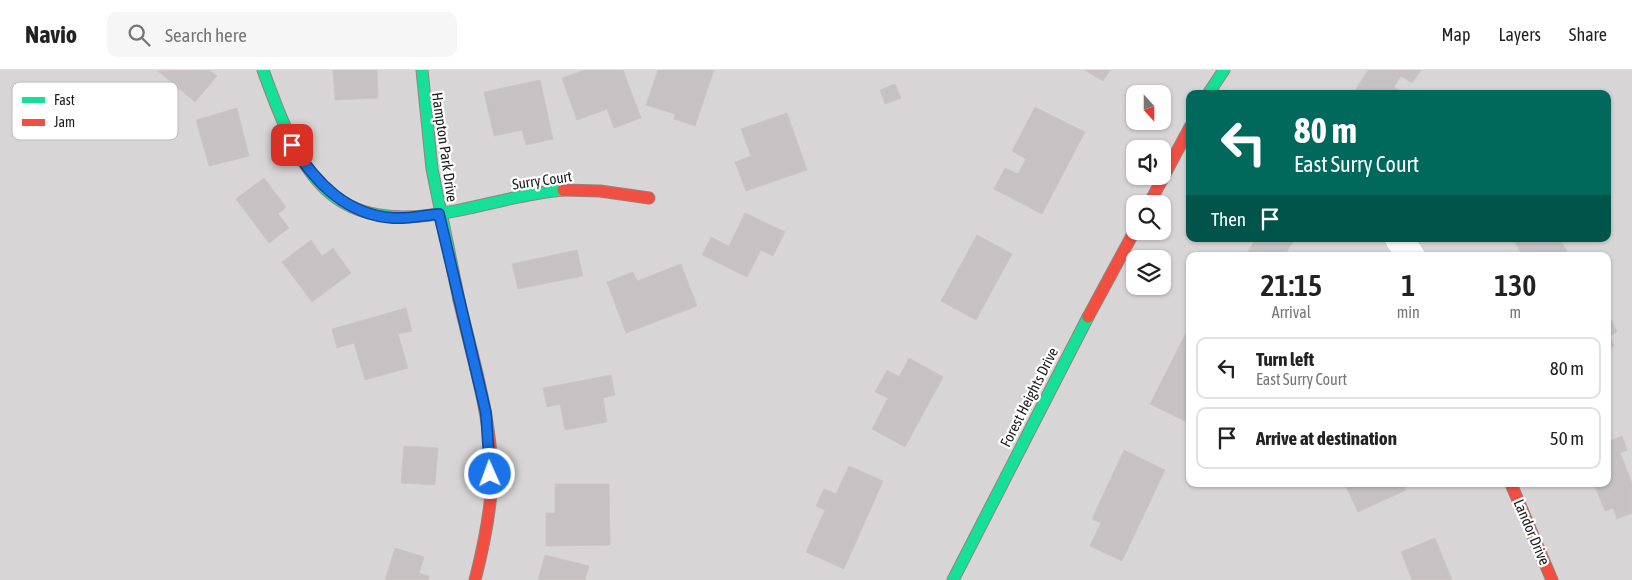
<!DOCTYPE html>
<html lang="en">
<head>
<meta charset="utf-8">
<style>
  body { margin:0; font-family:"Asap Condensed",sans-serif; background:#f6f6f6; color:#222; height:100vh; display:flex; flex-direction:column; font-size:19px; white-space:nowrap }
  * { box-sizing:border-box; margin:0 }
  p { font-size:16px; color:#767676 }
  .icon { flex:none; width:28px; height:28px; fill:none; stroke:currentColor; stroke-width:2; stroke-linecap:round; stroke-linejoin:round }
  .map { position:relative; flex:1; overflow:hidden }
  .details { position:absolute; left:1186px; top:182px; width:425px; height:235px; display:flex; flex-direction:column; background:#fff; border-radius:10px; box-shadow:0 1px 4px #0004 }
  .details>* { flex:none }
  .banner { position:absolute; left:1186px; top:20px; width:425px; height:152px; border-radius:10px; box-shadow:0 1px 4px #0004; background:#00695c; color:#fff; overflow:hidden }
  .needle { width:32px; rotate:159deg }
  .buttons { position:absolute; left:1126px; top:15px; display:grid; gap:10px }
  .buttons a { display:grid; place-items:center; width:45px; height:45px; border-radius:10px; background:#fff; box-shadow:0 1px 4px #0004; font-size:25px }
  .pin { position:absolute; display:grid; place-items:center; width:42px; height:42px; color:#fff; margin:-21px; border-radius:10px; box-shadow:0 2px 8px #0006 }
  .me { position:absolute; width:55px; margin:-28px; rotate:358deg; stroke-linejoin:round; filter:drop-shadow(0 0 4px #0008) }
  .turn { display:flex; align-items:center; gap:18px; height:105px; padding:0 25px; font-size:22px }
  .turn .icon { width:65px; height:65px; stroke-width:2.5 }
  .turn b { display:block; font-size:35px; line-height:42px }
  .then { display:flex; align-items:center; height:48px; padding:0 25px; background:#0003; gap:10px; font-size:19px }
  .eta { display:flex; justify-content:space-evenly; align-items:center; height:85px; text-align:center }
  .eta b { font-size:30px; font-weight:600; line-height:35px }
  ul { padding:0; list-style:none }
  li { display:flex; align-items:center; gap:15px; height:62px; margin:0 10px 8px; padding:0 15px; border:2px solid #e0e0e0; border-radius:10px }
  li div { flex:1 }
  li b { display:block; font-size:19px }
  li em { font-style:normal }
  header { display:flex; align-items:center; gap:30px; box-sizing:border-box; height:70px; padding:0 25px; background:#fff; border-bottom:1px solid #e0e0e0 }
  header strong { font-size:24px }
  nav { display:flex; gap:28px; margin-inline-start:auto; font-size:18px }
  .search { width:350px; height:45px; background:#f6f6f6; display:flex; align-items:center; gap:12px; box-sizing:border-box; padding:0 18px; border-radius:10px; color:#767676; font-size:19px }
  .map>svg:first-child { display:block }
</style>
</head>
<body>
<header>
<strong>Navio</strong>
<div class="search"><svg class="icon" aria-label="search" viewBox="0 0 24 24"><circle cx="10" cy="10" r="6"/><path d="M15 15l6 6"/></svg>Search here</div>
<nav><a>Map</a><a>Layers</a><a>Share</a></nav>
</header>
<div class="map">
<svg width="1632" height="510" viewBox="0 0 1632 510">
  <rect width="100%" height="100%" fill="#e9e4e4"/>
  <path fill="#d8d5d6" fill-rule="evenodd" d="M 0,0 L 1632,0 L 1632,510 L 0,510 ZM 1135,24 L 1162,24 L 1162,51 L 1135,51 ZM 1190,24 L 1608,24 L 1608,169 L 1190,169 ZM 1135,79 L 1162,79 L 1162,106 L 1135,106 ZM 1135,134 L 1162,134 L 1162,161 L 1135,161 ZM 1190,186 L 1608,186 L 1608,414 L 1190,414 ZM 1135,189 L 1162,189 L 1162,216 L 1135,216 Z"/>
  <g fill="#c6c1c2" stroke="#ccc5c7">
    <path d="M 209,0 L 217,6 L 195,32 L 158,1 Z"/>
    <path d="M 333,0 L 377,0 L 378,28 L 335,30 Z"/>
    <path d="M 585,0 L 623,0 L 641,48 L 614,58 L 607,39 L 577,50 L 562,8 Z"/>
    <path d="M 658,0 L 714,0 L 695,56 L 674,49 L 675,44 L 646,35 Z"/>
    <path d="M 1085,0 L 1110,0 L 1103,11 Z"/>
    <path d="M 1368,0 L 1421,0 L 1412,13 L 1401,6 L 1394,17 L 1404,24 L 1353,24 Z"/>
    <path d="M 540,10 L 553,69 L 526,75 L 522,60 L 494,66 L 484,22 Z"/>
    <path d="M 895,14 L 901,28 L 885,34 L 880,20 Z"/>
    <path d="M 1035,37 L 1085,62 L 1042,144 L 994,119 L 1005,98 L 1018,104 L 1026,89 L 1012,81 Z"/>
    <path d="M 237,38 L 249,86 L 209,96 L 196,50 Z"/>
    <path d="M 787,43 L 807,100 L 746,121 L 735,92 L 751,86 L 741,59 Z"/>
    <path d="M 264,108 L 286,137 L 278,144 L 289,158 L 269,173 L 236,129 Z"/>
    <path d="M 745,143 L 785,162 L 773,186 L 761,180 L 747,207 L 702,185 L 711,167 L 729,176 Z"/>
    <path d="M 977,165 L 1012,184 L 976,250 L 941,231 Z"/>
    <path d="M 1256,169 L 1295,169 L 1284,186 L 1245,186 Z"/>
    <path d="M 1513,169 L 1560,169 L 1567,181 L 1558,186 L 1523,186 Z"/>
    <path d="M 311,170 L 322,186 L 333,178 L 351,203 L 312,232 L 282,192 Z"/>
    <path d="M 577,180 L 583,206 L 518,219 L 512,194 Z"/>
    <path d="M 681,194 L 697,236 L 626,263 L 607,212 L 633,202 L 637,211 Z"/>
    <path d="M 406,238 L 412,261 L 398,264 L 408,298 L 365,310 L 354,273 L 337,278 L 332,259 Z"/>
    <path d="M 1612,251 L 1617,262 L 1610,266 L 1614,276 L 1608,278 L 1608,253 Z"/>
    <path d="M 1186,263 L 1190,265 L 1189,353 L 1150,334 Z"/>
    <path d="M 909,288 L 943,307 L 905,377 L 872,359 L 888,328 L 875,322 L 887,300 L 899,307 Z"/>
    <path d="M 611,305 L 615,325 L 603,328 L 607,352 L 565,360 L 560,334 L 547,337 L 543,318 Z"/>
    <path d="M 1622,366 L 1627,380 L 1620,383 L 1632,413 L 1632,443 L 1617,449 L 1613,438 L 1605,441 L 1594,414 L 1608,414 L 1608,372 Z"/>
    <path d="M 404,376 L 438,378 L 435,415 L 401,413 Z"/>
    <path d="M 1124,380 L 1165,400 L 1122,491 L 1090,476 L 1101,453 L 1092,449 Z"/>
    <path d="M 849,396 L 883,411 L 844,499 L 806,482 L 825,440 L 816,436 L 824,419 L 836,424 Z"/>
    <path d="M 555,414 L 609,414 L 610,475 L 546,476 L 546,443 L 555,443 Z"/>
    <path d="M 1345,414 L 1403,414 L 1406,420 L 1358,442 Z"/>
    <path d="M 1435,468 L 1452,510 L 1412,510 L 1401,482 Z"/>
    <path d="M 395,478 L 424,487 L 419,503 L 429,506 L 428,510 L 385,510 Z"/>
    <path d="M 545,485 L 589,496 L 585,510 L 538,510 Z"/>
  </g>
  <g fill="none" stroke-linecap="round" stroke-linejoin="round">
    <g stroke="#c5c3c3" stroke-width="29">
      <path id="street" d="M 1399,169 L 1411,186"/>
    </g>
    <g stroke="#92847e" stroke-width="13">
      <g id="fast">
        <path d="M 263,0 C 301,105 329,167 455,141 C 491,134 526,123 563,120"/>
        <path d="M 422,0 L 432,99 L 459,230"/>
        <path d="M 1208,24 L 1224,0"/>
        <path d="M 953,510 L 1088,247"/>
      </g>
    </g>
    <g stroke="#92847e" stroke-width="13">
      <g id="jam">
        <path d="M 563,120 L 600,121 L 649,128"/>
        <path d="M 1149,134 L 1190,57"/>
        <path d="M 459,230 C 472,286 490,343 492,401 C 492,438 484,475 475,510"/>
        <path d="M 1088,247 L 1135,160"/>
        <path d="M 1511,414 L 1552,510"/>
      </g>
    </g>
    <use href="#street" stroke="#fcfbfb" stroke-width="28"/>
    <use href="#fast" stroke="#16e098" stroke-width="11"/>
    <use href="#jam" stroke="#f24e42" stroke-width="11"/>
  </g>
  <g fill="none" stroke-linecap="round" stroke-linejoin="round">
    <g stroke="#114b97" stroke-width="12">
      <path id="route" d="M 292,75 C 316,113 347,145 393,148 C 408,149 425,145 439,144 L 486,343 L 490,404"/>
    </g>
    <use href="#route" stroke="#1a73e8" stroke-width="9"/>
  </g>
  <g text-anchor="middle" dominant-baseline="central" stroke-width="4.5" stroke-linejoin="round" paint-order="stroke">
    <g font-size="15" fill="#1b1b1b" stroke="#fff">
      <text transform="translate(445 77) rotate(82)">Hampton Park Drive</text>
      <text transform="translate(542 110) rotate(-8)">Surry Court</text>
      <text transform="translate(1029 327) rotate(-63)">Forest Heights Drive</text>
      <text transform="translate(1532 462) rotate(67)">Landor Drive</text>
    </g>
  </g>
  <rect x="12" y="12" width="166" height="58" rx="8" fill="#fff" stroke="#bbb" stroke-width="1"/>
  <rect x="22" y="27" width="23" height="6" fill="#16e098"/>
  <rect x="22" y="49" width="23" height="7" fill="#f24e42"/>
  <g font-size="14" fill="#1b1b1b">
    <text x="54" y="35">Fast</text>
    <text x="54" y="57">Jam</text>
  </g>
</svg>
<div class="buttons">
<a><svg class="needle" viewBox="-14 -14 28 28"><path d="M0-13l5 13h-10z" fill="#e53935"/><path d="M0 13l5-13h-10z" fill="#767676"/></svg></a>
<a><svg class="icon" aria-label="sound" viewBox="0 0 24 24"><path d="M4 9h4l5-4v14l-5-4H4zM17 9q2 3 0 6"/></svg></a>
<a><svg class="icon" aria-label="search" viewBox="0 0 24 24"><circle cx="10" cy="10" r="6"/><path d="M15 15l6 6"/></svg></a>
<a><svg class="icon" aria-label="layers" viewBox="0 0 24 24"><path d="M12 4l9 5-9 5-9-5zM3 14l9 5 9-5"/></svg></a>
</div>
<div class="pin" style="left:292px;top:75px;background:#d93025"><svg class="icon" aria-label="arrive" viewBox="0 0 24 24"><path d="M6 21V4h12l-3 4 3 4H6"/></svg></div>
<svg class="me" style="left:490px;top:404px" viewBox="-20 -20 40 40"><circle r="17" fill="#1a73e8" stroke="#fff" stroke-width="3"/><path d="M0-11L8 9 0 5-8 9z" fill="#fff"/></svg>
<div class="banner">
<div class="turn"><svg class="icon" aria-label="left" viewBox="0 0 24 24"><path d="M17 20v-9H6M10 6l-5 5 5 5"/></svg><div><b>80 m</b>East Surry Court</div></div>
<div class="then">Then<svg class="icon" aria-label="arrive" viewBox="0 0 24 24"><path d="M6 21V4h12l-3 4 3 4H6"/></svg></div>
</div>
<section class="details">
<div class="eta">
<div><b>21:15</b><p>Arrival</p></div>
<div><b>1</b><p>min</p></div>
<div><b>130</b><p>m</p></div>
</div>
<ul>
<li><svg class="icon" aria-label="left" viewBox="0 0 24 24"><path d="M17 20v-9H6M10 6l-5 5 5 5"/></svg><div><b>Turn left</b><p>East Surry Court</p></div><em>80 m</em></li>
<li><svg class="icon" aria-label="arrive" viewBox="0 0 24 24"><path d="M6 21V4h12l-3 4 3 4H6"/></svg><div><b>Arrive at destination</b></div><em>50 m</em></li>
</ul>
</section>
</div>
</body>
</html>
